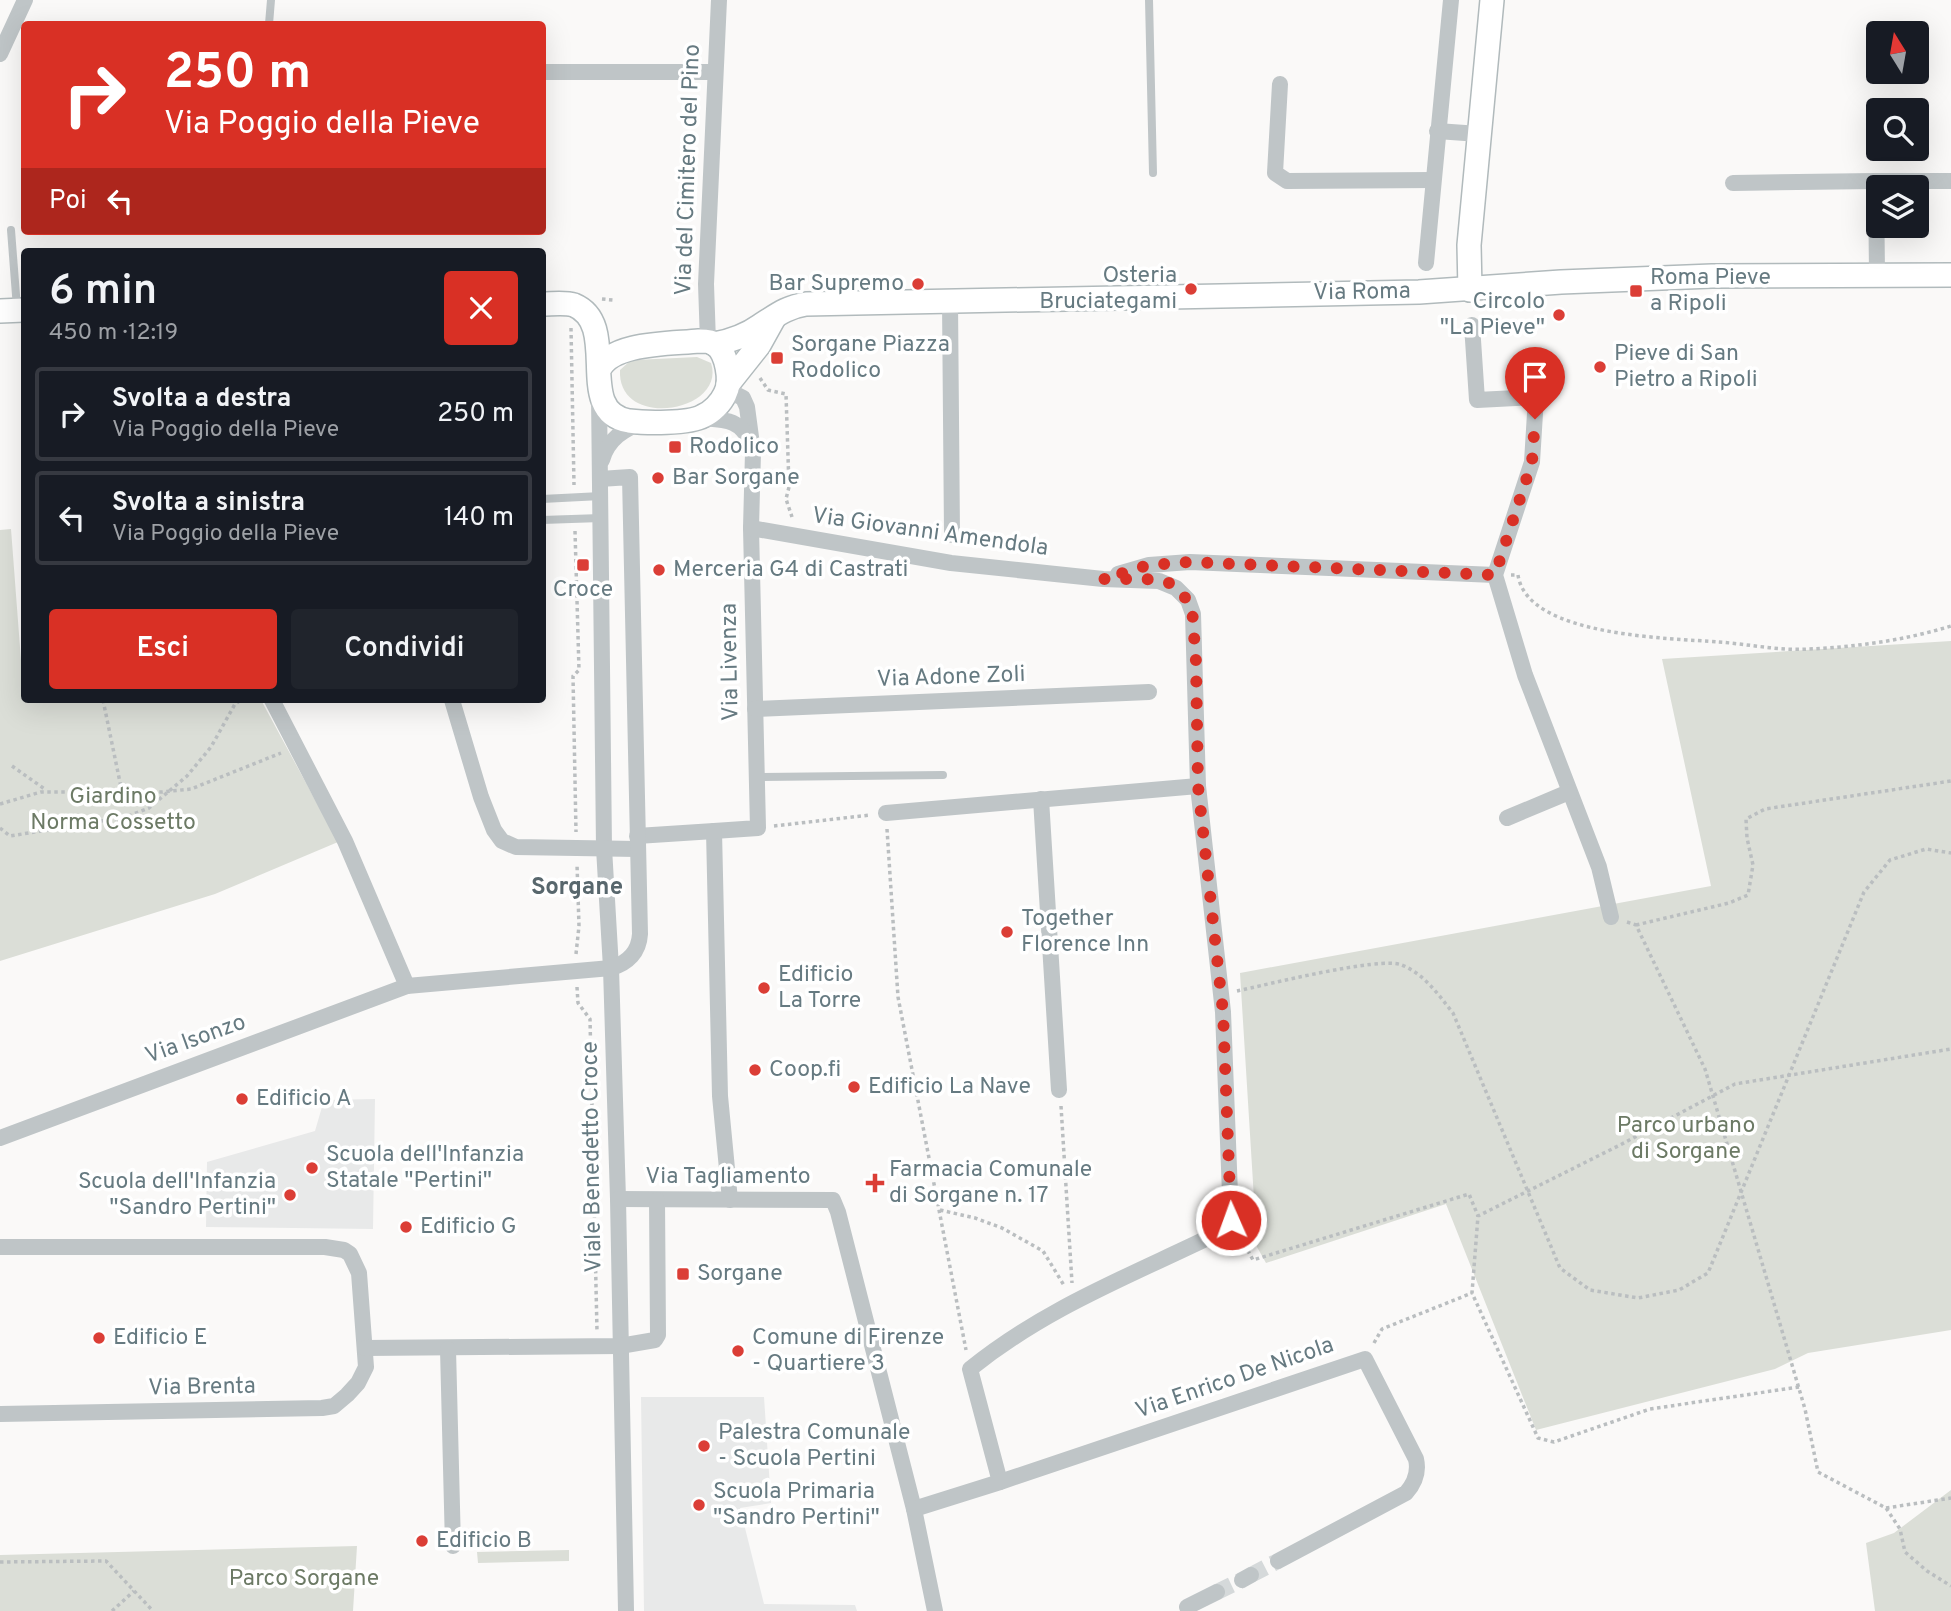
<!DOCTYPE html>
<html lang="it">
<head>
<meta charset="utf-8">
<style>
  body { margin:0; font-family:Overpass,sans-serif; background:#20242c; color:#f1f3f6; height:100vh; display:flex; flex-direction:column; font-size:26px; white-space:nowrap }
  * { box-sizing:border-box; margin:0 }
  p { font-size:23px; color:#9ea1a6 }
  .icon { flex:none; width:38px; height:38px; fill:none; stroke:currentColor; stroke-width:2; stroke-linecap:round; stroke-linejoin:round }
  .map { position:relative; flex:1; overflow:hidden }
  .details { position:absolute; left:21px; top:248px; width:525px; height:455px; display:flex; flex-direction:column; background:#171b24; border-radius:7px; box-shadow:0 7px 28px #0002 }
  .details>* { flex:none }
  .hud { position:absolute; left:21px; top:21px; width:525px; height:214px; border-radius:7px; box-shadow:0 7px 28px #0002; background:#d93025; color:#fff; overflow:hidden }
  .needle { width:46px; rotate:349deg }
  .tools { position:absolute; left:1866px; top:21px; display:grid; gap:14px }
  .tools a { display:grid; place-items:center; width:63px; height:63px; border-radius:7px; background:#171b24; box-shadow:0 7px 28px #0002; font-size:35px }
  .pin { position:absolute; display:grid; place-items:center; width:60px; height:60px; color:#fff; margin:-72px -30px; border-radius:50% 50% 50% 0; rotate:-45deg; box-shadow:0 0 7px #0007 }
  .pin .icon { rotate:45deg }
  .me { position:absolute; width:77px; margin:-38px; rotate:358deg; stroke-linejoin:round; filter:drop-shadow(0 0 5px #0008) }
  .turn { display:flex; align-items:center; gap:24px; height:147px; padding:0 28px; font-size:32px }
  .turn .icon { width:91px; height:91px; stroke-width:2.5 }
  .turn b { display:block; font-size:49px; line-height:60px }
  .then { display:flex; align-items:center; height:66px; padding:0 28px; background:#0003; gap:14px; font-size:26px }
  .round { display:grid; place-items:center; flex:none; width:74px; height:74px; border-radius:7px; background:#20242c }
  .overview { display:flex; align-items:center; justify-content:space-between; height:119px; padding:0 28px }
  h1 { font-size:42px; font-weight:600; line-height:52px }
  .cta { display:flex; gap:14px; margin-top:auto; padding:14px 28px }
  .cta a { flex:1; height:80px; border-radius:7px; background:#d93025; color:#fff; font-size:28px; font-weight:600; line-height:80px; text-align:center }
  .cta a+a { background:#20242c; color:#f1f3f6 }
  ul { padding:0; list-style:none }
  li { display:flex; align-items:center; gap:21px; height:94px; margin:0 14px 10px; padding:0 14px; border:4px solid #363941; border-radius:7px }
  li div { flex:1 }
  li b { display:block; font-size:26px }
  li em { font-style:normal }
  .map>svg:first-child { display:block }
</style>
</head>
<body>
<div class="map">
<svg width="1951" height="1611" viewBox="0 0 1951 1611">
  <rect width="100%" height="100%" fill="#faf9f8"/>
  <g fill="#e8e9e9">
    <path d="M 375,1099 L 373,1229 L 206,1227 L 207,1162 L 315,1131 L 324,1100 Z"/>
    <path d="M 641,1397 L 764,1397 L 771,1503 L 740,1508 L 764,1604 L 855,1605 L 857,1611 L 644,1611 Z"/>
  </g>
  <g fill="#dbded7">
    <path d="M 697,357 L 711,363 C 727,412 617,431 620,370 L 630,361 L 635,360 Z"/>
    <path d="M 11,529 L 24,700 L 261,700 L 338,842 L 215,894 L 0,961 L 0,530 Z"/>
    <path d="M 1951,641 L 1951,1330 L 1808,1353 L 1775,1369 L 1536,1430 L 1446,1204 L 1266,1263 L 1257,1247 L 1240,973 L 1711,886 L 1662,659 Z"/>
    <path d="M 1951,1490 L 1951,1611 L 1875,1611 L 1866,1543 L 1894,1533 Z"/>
    <path d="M 357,1546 L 353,1611 L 0,1611 L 0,1555 Z"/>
    <path d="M 569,1550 L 569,1561 L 478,1563 L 477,1552 Z"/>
  </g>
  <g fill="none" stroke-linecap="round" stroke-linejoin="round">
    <g stroke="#d5d9da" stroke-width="16" stroke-dasharray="16 8" stroke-linecap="butt">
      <path d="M 1251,1575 L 1278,1561"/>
      <path d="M 1217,1592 L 1242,1580"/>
    </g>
    <g stroke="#b1babc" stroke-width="26">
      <g id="secondary">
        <path d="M 1470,290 L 1469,245 L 1492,0"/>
        <path d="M 542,304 C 552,304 565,302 574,305 C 622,325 573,412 629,421 C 645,423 689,424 703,416 C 712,412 721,403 725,394 C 732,381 727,353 715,344 C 711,341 704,341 699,341 C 671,344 611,342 599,370"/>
        <path d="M 0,311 L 24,310"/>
        <path d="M 714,344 C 731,341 747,335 761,325 C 777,315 787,307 806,304 L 1419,292 L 1561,282 L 1712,276 L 1951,275"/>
        <path d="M 728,384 L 759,345 L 774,318"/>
      </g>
    </g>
    <g stroke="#babec0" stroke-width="3.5" stroke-dasharray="3.5 3.5" stroke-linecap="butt">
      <path d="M 602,299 L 613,300"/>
      <path d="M 571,328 L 574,485"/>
      <path d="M 760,378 L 768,390 L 786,394 L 789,487 L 786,499 L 792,517"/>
      <path d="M 575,531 L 579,670 L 573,676 L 576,832"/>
      <path d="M 1511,575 L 1518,575 C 1527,637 1670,638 1719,642 C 1748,644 1779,651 1809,649 C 1856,647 1906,640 1951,626"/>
      <path d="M 103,700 L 122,792"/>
      <path d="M 12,766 L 46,790"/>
      <path d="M 0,804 L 41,792 L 162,792 L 191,789 L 281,753"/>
      <path d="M 774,826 L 870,815"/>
      <path d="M 0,828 L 10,836 L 126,817 L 149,808 L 187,776 L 211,747 L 235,704 L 241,700"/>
      <path d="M 887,829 L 898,997 L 966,1350"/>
      <path d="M 1627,922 L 1636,925 L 1705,1069 L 1805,1409 L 1818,1472 L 1886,1508 L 1900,1529 L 1905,1552 L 1927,1571 L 1951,1586"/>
      <path d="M 1636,925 L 1729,903 L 1748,895 L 1753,865 L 1747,838 L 1746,819 L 1765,809 L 1951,781"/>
      <path d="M 576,954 L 579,926 L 577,864"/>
      <path d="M 577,987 L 578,1003 L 590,1019 L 597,1331"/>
      <path d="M 1237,991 C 1266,985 1380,956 1402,965 C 1425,975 1437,993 1453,1013 L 1560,1268 L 1590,1290 L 1638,1298 L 1679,1290 L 1708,1273 L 1864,892 L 1890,860 L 1926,849 L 1951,853"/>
      <path d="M 1061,1106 L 1072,1283"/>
      <path d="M 940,1210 L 975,1218 L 1002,1228 L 1043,1251 L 1065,1287"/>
      <path d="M 1241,1238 L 1253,1260 L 1469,1194 L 1478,1216"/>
      <path d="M 1374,1343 L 1382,1329 L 1472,1293"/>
      <path d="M 1799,1387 L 1650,1409 L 1554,1442 L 1538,1438 L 1472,1293 L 1478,1216 L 1620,1145 L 1735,1084 L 1951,1049"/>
      <path d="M 1886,1508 L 1951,1498"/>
      <path d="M 0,1562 L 106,1561 L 153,1611"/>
      <path d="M 112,1611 L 134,1591"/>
    </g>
    <g stroke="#bfc5c7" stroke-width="8">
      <path d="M 1149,0 L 1153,173"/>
      <path d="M 269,24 L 271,0"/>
      <path d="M 11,230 L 17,308"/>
      <path d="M 542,499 L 601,496"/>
      <path d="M 542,520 L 601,518"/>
      <path d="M 756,777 L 943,775"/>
    </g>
    <g stroke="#bfc5c7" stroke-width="16">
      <path d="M 0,54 L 25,0"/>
      <path d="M 542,72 L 715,72"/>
      <path d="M 1280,84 L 1275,173 L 1287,181 L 1433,180"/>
      <path d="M 1437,131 L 1479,134"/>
      <path d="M 1733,183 L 1876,181"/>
      <path d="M 1426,263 L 1451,0"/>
      <path d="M 1877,274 L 1876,181 L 1951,181"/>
      <path d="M 950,301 L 952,535"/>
      <path d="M 1472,325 L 1477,400 L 1536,397 L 1532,462 L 1495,575 L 1525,675 L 1599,867 L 1611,917"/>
      <path d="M 708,342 L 706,284 L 719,0"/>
      <path d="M 727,390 L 743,398 L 747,407 L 753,452 L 751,528 L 758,828 L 714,831 L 720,1096 L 730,1200"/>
      <path d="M 599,395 L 604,848 L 611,968 L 618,1199 L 626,1611"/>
      <path d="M 700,418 C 723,420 740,418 750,442"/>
      <path d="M 602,460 C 608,439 624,429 643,422"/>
      <path d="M 751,528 L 951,563 L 1103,579 L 1159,581 L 1176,588 L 1188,600 L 1193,614 L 1198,786 L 1223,1012 L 1231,1220 L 1229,1225 L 1218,1233 C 1130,1276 1047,1307 970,1369 L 1000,1482"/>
      <path d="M 1118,574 L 1149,565 L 1190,562 L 1495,575"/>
      <path d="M 272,700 L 345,841 L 407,986"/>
      <path d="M 452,700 L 481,797 L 494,830 L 502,841 L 516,847 L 637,849"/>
      <path d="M 755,709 L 1149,692"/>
      <path d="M 1041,799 L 1059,1090"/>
      <path d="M 886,813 L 1198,786"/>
      <path d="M 1507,818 L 1569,792"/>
      <path d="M 637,836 L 714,831"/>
      <path d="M 0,1138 L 407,986 L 611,968 C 628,963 639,952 640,934 L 630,477 L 600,479"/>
      <path d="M 618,1199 L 833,1200 L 838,1212 L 914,1509 L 935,1611"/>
      <path d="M 0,1247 L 325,1247 L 344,1250 L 350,1254 L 359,1273 L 366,1367 L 358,1383 L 347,1395 L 334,1406 L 322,1408 L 0,1414"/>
      <path d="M 365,1348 L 620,1346 L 655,1340 L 658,1335 L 657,1200"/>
      <path d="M 448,1349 L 453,1546"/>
      <path d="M 914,1509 L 1000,1482 L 1365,1359 L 1416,1459 C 1419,1472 1415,1483 1406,1493 L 1278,1561"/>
      <path d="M 1242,1580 L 1251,1575"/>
      <path d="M 1187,1607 L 1217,1592"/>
    </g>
    <use href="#secondary" stroke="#fff" stroke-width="23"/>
  </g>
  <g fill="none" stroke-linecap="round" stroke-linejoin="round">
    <path stroke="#d93025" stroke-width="12" stroke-dasharray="0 21.6" d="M 1231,1220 L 1223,1012 L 1198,786 L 1196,662 L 1192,608 L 1184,596 L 1169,583 L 1146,579 L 1103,579 L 1149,565 L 1190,562 L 1495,575 L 1532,462 L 1535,419"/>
  </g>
  <g fill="#db3e36" stroke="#fff" stroke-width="2.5">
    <circle cx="918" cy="284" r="7"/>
    <circle cx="1191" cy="289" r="7"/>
    <rect x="1629" y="284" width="14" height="14" rx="3.5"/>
    <circle cx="1559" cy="315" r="7"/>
    <rect x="770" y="351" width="14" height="14" rx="3.5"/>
    <circle cx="1600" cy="367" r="7"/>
    <rect x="668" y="440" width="14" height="14" rx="3.5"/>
    <circle cx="658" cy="478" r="7"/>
    <rect x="576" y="558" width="14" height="14" rx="3.5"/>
    <circle cx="659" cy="570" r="7"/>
    <circle cx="1007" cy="932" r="7"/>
    <circle cx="764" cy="988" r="7"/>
    <circle cx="755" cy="1070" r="7"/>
    <circle cx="854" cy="1087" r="7"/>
    <circle cx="242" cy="1099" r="7"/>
    <circle cx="312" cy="1168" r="7"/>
    <path d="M871.5 1172.5h7v7h7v7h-7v7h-7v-7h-7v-7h7z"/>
    <circle cx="290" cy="1195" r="7"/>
    <circle cx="406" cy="1227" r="7"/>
    <rect x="676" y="1267" width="14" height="14" rx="3.5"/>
    <circle cx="99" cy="1338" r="7"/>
    <circle cx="738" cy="1351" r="7"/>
    <circle cx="704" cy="1446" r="7"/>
    <circle cx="699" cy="1505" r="7"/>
    <circle cx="422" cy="1541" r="7"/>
  </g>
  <g text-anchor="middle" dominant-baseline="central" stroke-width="7" stroke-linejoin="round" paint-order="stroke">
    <g font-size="23" fill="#667a81" stroke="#fff">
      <text transform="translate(689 170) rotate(-88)">Via del Cimitero del Pino</text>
      <text transform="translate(1362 293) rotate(-1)">Via Roma</text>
      <text transform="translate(930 533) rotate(8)">Via Giovanni Amendola</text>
      <text transform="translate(731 662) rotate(-91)">Via Livenza</text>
      <text transform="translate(951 678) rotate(-2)">Via Adone Zoli</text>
      <text transform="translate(196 1040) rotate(-20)">Via Isonzo</text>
      <text transform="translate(593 1157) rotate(-91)">Viale Benedetto Croce</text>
      <text x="728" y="1177">Via Tagliamento</text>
      <text transform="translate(1235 1379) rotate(-19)">Via Enrico De Nicola</text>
      <text transform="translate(202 1388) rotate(-1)">Via Brenta</text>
    </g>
    <g font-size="23" fill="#667a81" stroke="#fff" text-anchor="start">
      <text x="1177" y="276" text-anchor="end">Osteria<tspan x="1177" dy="26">Bruciategami</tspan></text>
      <text x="1650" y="278">Roma Pieve<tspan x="1650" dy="26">a Ripoli</tspan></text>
      <text x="904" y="284" text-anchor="end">Bar Supremo</text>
      <text x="1545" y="302" text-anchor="end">Circolo<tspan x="1545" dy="26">"La Pieve"</tspan></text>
      <text x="791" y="345">Sorgane Piazza<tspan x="791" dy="26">Rodolico</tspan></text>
      <text x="1614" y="354">Pieve di San<tspan x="1614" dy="26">Pietro a Ripoli</tspan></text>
      <text x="689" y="447">Rodolico</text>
      <text x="672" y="478">Bar Sorgane</text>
      <text x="673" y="570">Merceria G4 di Castrati</text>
      <text x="583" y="590" text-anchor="middle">Croce</text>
      <text x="1021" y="919">Together<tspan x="1021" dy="26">Florence Inn</tspan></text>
      <text x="778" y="975">Edificio<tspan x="778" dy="26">La Torre</tspan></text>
      <text x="769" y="1070">Coop.fi</text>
      <text x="868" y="1087">Edificio La Nave</text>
      <text x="256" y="1099">Edificio A</text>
      <text x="326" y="1155">Scuola dell'Infanzia<tspan x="326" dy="26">Statale "Pertini"</tspan></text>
      <text x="889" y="1170">Farmacia Comunale<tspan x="889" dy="26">di Sorgane n. 17</tspan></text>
      <text x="276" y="1182" text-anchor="end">Scuola dell'Infanzia<tspan x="276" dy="26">"Sandro Pertini"</tspan></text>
      <text x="420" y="1227">Edificio G</text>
      <text x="697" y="1274">Sorgane</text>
      <text x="113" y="1338">Edificio E</text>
      <text x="752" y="1338">Comune di Firenze<tspan x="752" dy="26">- Quartiere 3</tspan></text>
      <text x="718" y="1433">Palestra Comunale<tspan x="718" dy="26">- Scuola Pertini</tspan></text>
      <text x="713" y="1492">Scuola Primaria<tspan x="713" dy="26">"Sandro Pertini"</tspan></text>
      <text x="436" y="1541">Edificio B</text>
    </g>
    <g font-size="23" fill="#6c7a65" stroke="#fff">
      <text x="113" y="797">Giardino<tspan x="113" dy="26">Norma Cossetto</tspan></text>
      <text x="1686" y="1126">Parco urbano<tspan x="1686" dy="26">di Sorgane</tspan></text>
      <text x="304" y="1579">Parco Sorgane</text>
    </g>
    <g font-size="24" font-weight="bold" fill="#58676d" stroke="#fff">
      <text x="577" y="888">Sorgane</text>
    </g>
  </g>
</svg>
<div class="tools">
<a><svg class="needle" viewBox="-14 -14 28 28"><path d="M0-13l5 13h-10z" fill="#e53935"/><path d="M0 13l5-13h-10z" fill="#9ea1a6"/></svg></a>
<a><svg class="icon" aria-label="search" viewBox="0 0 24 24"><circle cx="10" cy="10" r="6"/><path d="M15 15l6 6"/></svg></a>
<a><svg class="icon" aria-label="layers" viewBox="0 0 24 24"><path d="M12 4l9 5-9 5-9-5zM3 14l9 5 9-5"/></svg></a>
</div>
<div class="pin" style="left:1535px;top:419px;background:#d93025"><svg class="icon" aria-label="arrive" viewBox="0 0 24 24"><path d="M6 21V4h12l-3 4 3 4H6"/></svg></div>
<svg class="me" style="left:1231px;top:1220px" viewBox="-20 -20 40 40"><circle r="17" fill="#d93025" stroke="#fff" stroke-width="3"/><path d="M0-11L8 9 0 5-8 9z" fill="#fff"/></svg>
<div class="hud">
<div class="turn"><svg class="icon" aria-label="right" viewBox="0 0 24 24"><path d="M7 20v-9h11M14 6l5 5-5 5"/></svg><div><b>250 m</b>Via Poggio della Pieve</div></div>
<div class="then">Poi<svg class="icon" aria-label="left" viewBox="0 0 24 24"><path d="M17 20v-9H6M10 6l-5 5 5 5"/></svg></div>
</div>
<section class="details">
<div class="overview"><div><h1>6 min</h1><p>450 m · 12:19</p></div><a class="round" style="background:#d93025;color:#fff"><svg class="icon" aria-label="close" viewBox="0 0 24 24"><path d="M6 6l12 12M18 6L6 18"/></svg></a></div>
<ul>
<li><svg class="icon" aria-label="right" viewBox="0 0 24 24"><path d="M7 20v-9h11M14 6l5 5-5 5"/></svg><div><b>Svolta a destra</b><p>Via Poggio della Pieve</p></div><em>250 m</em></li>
<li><svg class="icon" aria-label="left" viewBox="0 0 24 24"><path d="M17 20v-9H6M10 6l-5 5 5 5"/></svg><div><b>Svolta a sinistra</b><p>Via Poggio della Pieve</p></div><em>140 m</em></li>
</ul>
<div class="cta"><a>Esci</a><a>Condividi</a></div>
</section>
</div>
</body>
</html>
